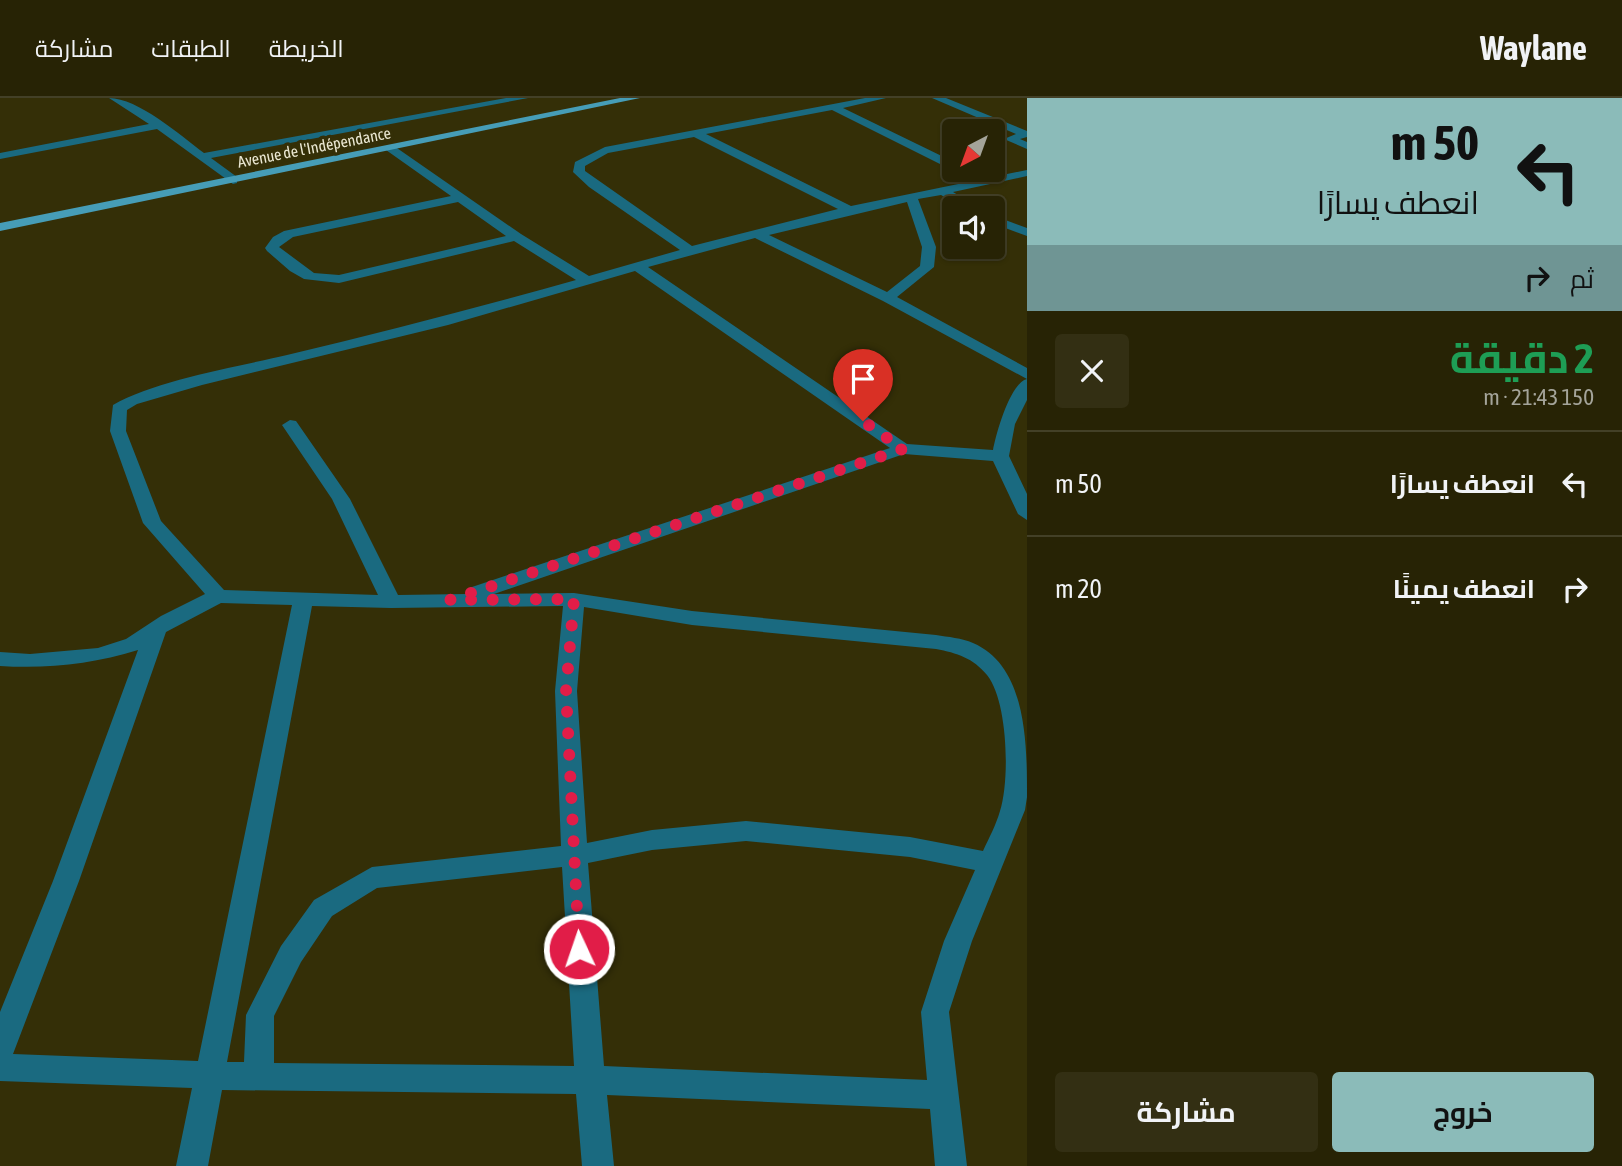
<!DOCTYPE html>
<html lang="ar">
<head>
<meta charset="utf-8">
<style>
  body { margin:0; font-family:"Asap Condensed",Cairo,sans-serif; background:#332f13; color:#f1f3f6; direction:rtl; height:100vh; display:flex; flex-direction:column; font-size:26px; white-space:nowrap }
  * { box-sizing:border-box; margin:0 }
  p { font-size:23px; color:#a4a49a }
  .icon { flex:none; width:38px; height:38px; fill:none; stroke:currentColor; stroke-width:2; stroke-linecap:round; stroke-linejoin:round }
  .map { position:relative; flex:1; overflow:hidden; direction:ltr }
  .panel { display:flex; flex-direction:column; background:#272305; width:595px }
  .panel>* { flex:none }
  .hud { background:#8bbbb9; color:#111; overflow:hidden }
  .needle { width:46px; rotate:221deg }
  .tools { position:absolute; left:942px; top:21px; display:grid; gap:14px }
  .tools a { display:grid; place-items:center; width:63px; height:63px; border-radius:7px; background:#272305; box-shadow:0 2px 5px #0004,0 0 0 2px #434027; font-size:35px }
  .pin { position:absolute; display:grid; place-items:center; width:60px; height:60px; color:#fff; margin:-72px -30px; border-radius:50% 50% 50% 0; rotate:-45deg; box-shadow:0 0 7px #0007 }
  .pin .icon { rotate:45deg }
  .me { position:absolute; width:77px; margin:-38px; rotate:357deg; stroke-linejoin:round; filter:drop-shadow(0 0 5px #0008) }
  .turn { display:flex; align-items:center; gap:24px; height:147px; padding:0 28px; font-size:32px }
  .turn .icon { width:91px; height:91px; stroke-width:2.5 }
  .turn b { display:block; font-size:49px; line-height:60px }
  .then { display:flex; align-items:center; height:66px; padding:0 28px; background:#0003; gap:14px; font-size:26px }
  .round { display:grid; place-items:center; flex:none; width:74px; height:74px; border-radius:7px; background:#332f13 }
  .head { display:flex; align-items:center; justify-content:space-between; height:119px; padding:0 28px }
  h1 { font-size:42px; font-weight:700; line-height:52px; color:#1e9e55 }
  .cta { display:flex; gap:14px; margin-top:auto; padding:14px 28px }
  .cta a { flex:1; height:80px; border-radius:7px; background:#8bbbb9; color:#111; font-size:28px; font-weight:700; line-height:80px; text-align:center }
  .cta a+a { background:#332f13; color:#f1f3f6 }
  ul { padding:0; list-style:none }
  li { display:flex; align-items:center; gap:21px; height:105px; padding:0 28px; border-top:2px solid #434027 }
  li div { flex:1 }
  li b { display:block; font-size:26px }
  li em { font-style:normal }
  header { display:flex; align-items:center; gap:42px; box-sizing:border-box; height:98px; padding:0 35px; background:#272305; border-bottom:2px solid #434027 }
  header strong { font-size:33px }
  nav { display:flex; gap:38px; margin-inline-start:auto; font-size:24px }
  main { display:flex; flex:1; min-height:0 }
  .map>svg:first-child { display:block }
</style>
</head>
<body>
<header>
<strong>Waylane</strong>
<nav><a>الخريطة</a><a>الطبقات</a><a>مشاركة</a></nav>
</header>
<main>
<section class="panel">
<div class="hud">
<div class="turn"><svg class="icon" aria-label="left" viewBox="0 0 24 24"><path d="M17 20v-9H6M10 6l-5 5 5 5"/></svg><div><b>50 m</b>انعطف يسارًا</div></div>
<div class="then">ثم<svg class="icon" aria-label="right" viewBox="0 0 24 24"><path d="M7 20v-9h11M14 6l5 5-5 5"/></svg></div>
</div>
<div class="head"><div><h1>2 دقيقة</h1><p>150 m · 21:43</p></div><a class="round"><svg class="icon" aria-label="close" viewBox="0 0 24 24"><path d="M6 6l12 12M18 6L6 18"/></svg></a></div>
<ul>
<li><svg class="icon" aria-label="left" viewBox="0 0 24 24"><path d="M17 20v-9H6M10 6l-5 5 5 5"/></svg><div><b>انعطف يسارًا</b></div><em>50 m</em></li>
<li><svg class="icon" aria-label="right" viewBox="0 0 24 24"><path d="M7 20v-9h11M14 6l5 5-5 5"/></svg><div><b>انعطف يمينًا</b></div><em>20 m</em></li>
</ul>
<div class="cta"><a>خروج</a><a>مشاركة</a></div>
</section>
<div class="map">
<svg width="1027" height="1068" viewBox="0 0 1027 1068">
  <rect width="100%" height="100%" fill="#342f07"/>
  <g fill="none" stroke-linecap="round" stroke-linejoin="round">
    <g fill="#1a6a80" fill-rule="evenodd">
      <path d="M 109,0 C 138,0 180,37 204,55 L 506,0 L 528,0 L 211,60 L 237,79 L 237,85 L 233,86 L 157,31 L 0,61 L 0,55 L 149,26 Z"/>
      <path d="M 865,0 L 886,0 L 843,10 L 954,64 L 954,72 L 957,72 L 950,71 L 832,12 L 706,36 L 851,108 L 1027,72 L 1027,78 L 953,94 L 979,110 L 964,110 L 941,97 L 918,101 L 936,149 L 934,169 L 897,199 L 1027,270 L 1027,281 L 883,203 L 755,140 L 648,169 L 907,346 L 993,352 C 996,336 1010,285 1027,281 L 1027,302 L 1015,326 L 1009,358 L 1027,396 L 1027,422 L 1018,416 L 993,363 L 904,356 L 494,496 L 574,495 L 692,513 L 936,537 C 948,539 962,540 973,545 C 1027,568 1027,646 1027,699 L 1025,712 L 972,843 L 949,914 L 967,1068 L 935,1068 L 930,1011 L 607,997 L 614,1068 L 582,1068 L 576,996 L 222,992 L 208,1068 L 176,1068 L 192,990 L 0,983 L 0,914 L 53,783 L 138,552 C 93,566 48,571 0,568 L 0,554 L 30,556 L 98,550 L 126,541 L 161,518 L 205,496 L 143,425 L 110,333 L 113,307 C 156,282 237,269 287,257 C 384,234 480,209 576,182 L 514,143 L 339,185 L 304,181 L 290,173 L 267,153 L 265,150 L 273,139 L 284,133 L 451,98 L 386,52 L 386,48 L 394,48 L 521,136 L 589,178 L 680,152 L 589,89 L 573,74 L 575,64 L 605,49 ZM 694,39 L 838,111 L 692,148 L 585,73 L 585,68 L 608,55 ZM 458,104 L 506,138 L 339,177 L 314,175 L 279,149 L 293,139 ZM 907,104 L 922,149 L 920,168 L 887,194 L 769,137 ZM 635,173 L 890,350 L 469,490 L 467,496 L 398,497 L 350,401 L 296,323 L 290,322 L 282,327 L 332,401 L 378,497 L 224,492 L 161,423 L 126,333 L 127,312 L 137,306 L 202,287 L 448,227 ZM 221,505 L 292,507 L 198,963 L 13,956 L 79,783 L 166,534 ZM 312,508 L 391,510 L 563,508 L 555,593 L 561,748 L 372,769 L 314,802 L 281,848 L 246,917 L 244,964 L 227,964 ZM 584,509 L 692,527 L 936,551 C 957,555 973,560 987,577 C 1008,603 1010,682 1000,713 C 996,727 989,740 983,753 L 910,739 L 746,723 L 652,732 L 587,745 L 577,593 ZM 746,743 L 910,759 L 975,772 L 944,843 L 921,914 L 927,982 L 604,968 L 588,765 L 652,752 ZM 562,769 L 574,968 L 274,965 L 274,918 L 301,864 L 332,818 L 377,790 Z"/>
      <path d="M 932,0 L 946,0 L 1027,33 L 1027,39 L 1020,41 L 1027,44 L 1027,51 L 1004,41 L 1016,36 Z"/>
      <path d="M 992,117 L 1027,130 L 1027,138 L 992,125 Z"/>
    </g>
    <path fill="#469db7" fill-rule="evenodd" d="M 620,0 L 640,0 L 0,133 L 0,125 Z"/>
  </g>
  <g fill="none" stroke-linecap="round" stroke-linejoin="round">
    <path stroke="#e11d48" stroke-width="12" stroke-dasharray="0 21.6" d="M 579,851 L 566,593 L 574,501 L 450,502 L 903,351 L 863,323"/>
  </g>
  <g text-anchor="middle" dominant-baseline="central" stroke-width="7" stroke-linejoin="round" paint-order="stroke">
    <g font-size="16" fill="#ebe8d3" stroke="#342f07">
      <text transform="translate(314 49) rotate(-11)">Avenue de l'Indépendance</text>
    </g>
  </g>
</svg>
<div class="tools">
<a><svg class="needle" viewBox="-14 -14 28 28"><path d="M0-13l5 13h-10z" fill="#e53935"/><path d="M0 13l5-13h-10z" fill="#a4a49a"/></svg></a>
<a><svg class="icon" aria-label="sound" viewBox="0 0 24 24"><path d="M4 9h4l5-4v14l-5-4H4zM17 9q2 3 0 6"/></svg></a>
</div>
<div class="pin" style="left:863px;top:323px;background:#d93025"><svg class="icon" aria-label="arrive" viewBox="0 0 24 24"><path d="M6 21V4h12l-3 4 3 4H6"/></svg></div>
<svg class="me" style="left:579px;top:851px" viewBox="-20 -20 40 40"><circle r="17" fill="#e11d48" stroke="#fff" stroke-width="3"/><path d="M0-11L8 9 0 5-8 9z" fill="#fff"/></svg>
</div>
</main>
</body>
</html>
